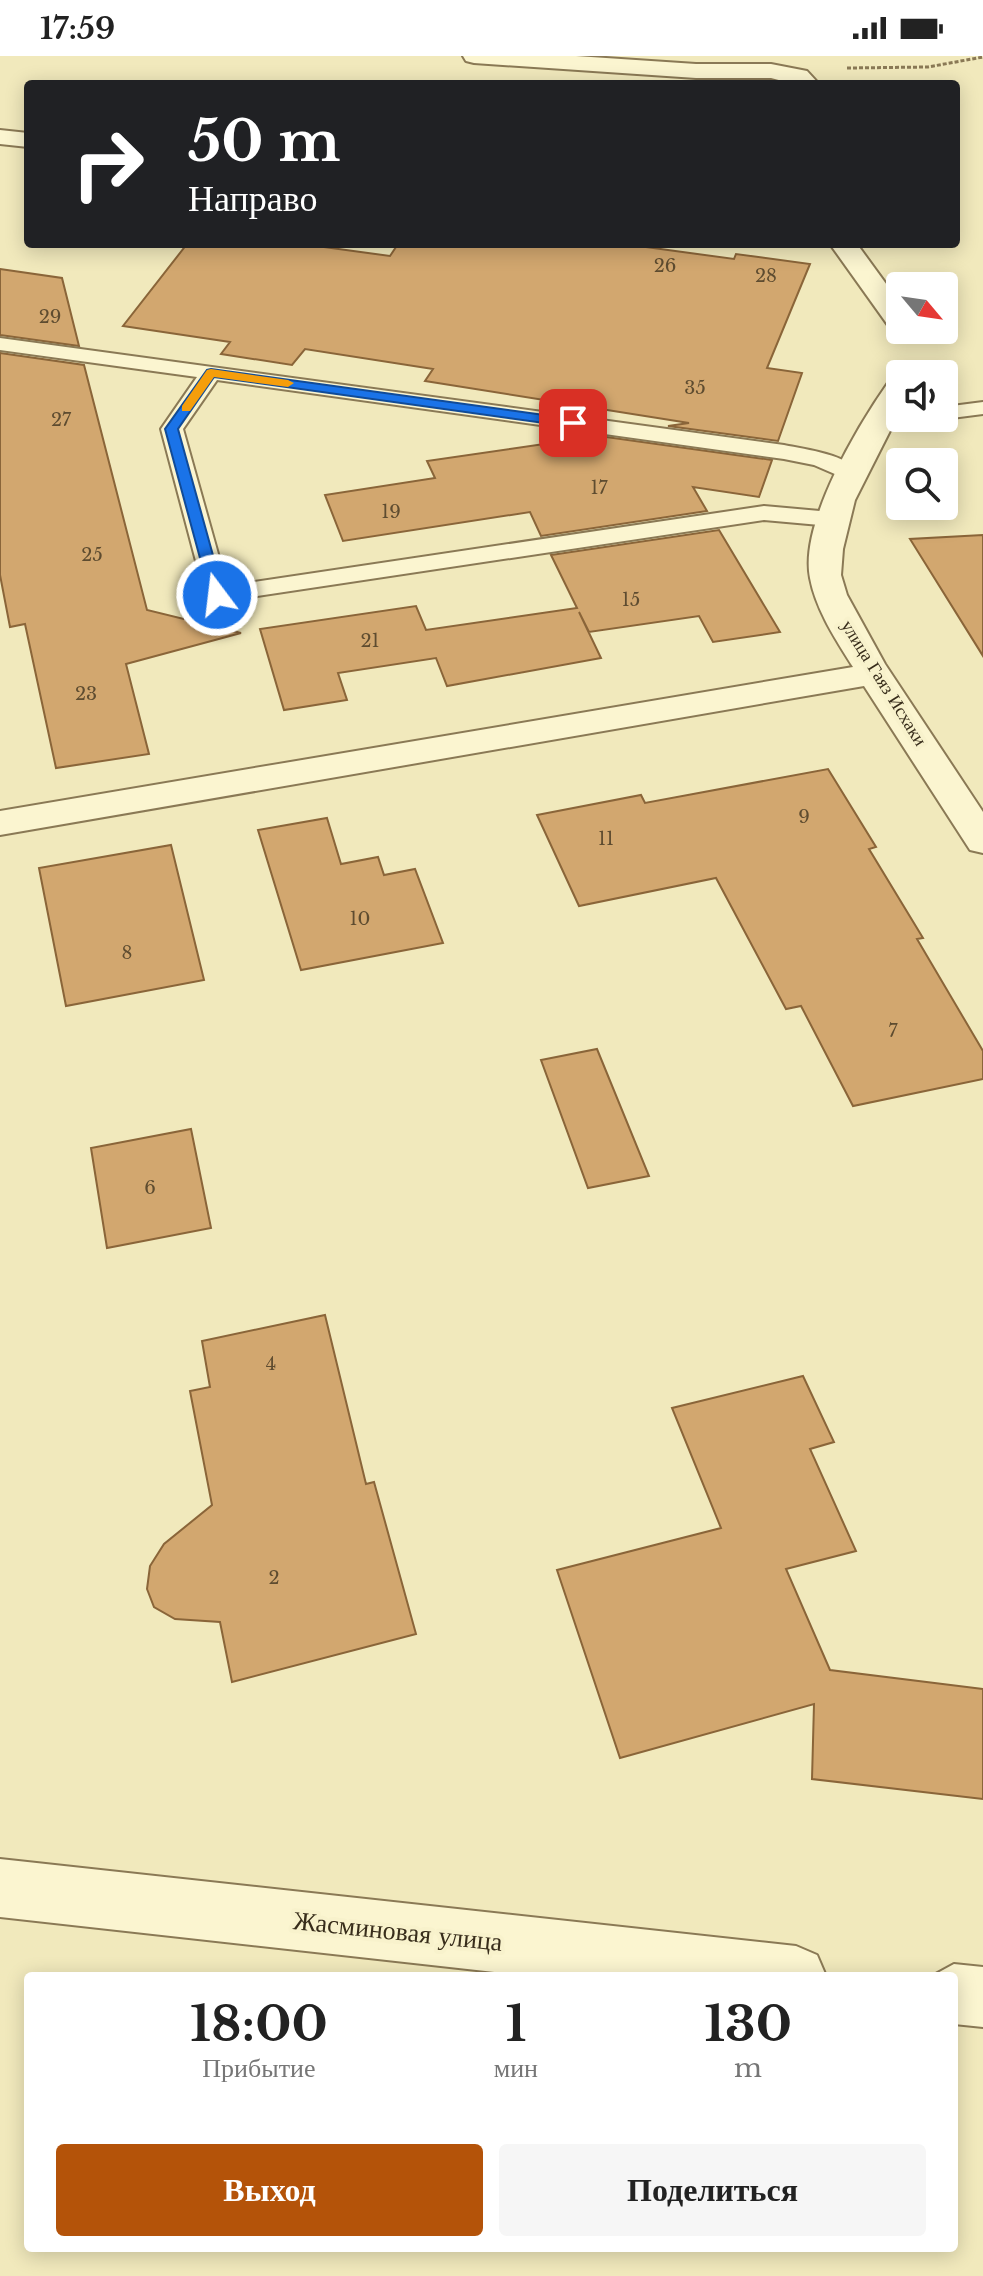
<!DOCTYPE html>
<html lang="ru">
<head>
<meta charset="utf-8">
<style>
  body { margin:0; font-family:"Libre Baskerville",serif; background:#f6f6f6; color:#222; height:100vh; display:flex; flex-direction:column; font-size:30px; white-space:nowrap }
  * { box-sizing:border-box; margin:0 }
  p { font-size:26px; color:#767676 }
  .icon { flex:none; width:44px; height:44px; fill:none; stroke:currentColor; stroke-width:2; stroke-linecap:round; stroke-linejoin:round }
  .map { position:relative; flex:1; overflow:hidden }
  .panel { position:absolute; left:24px; top:1916px; width:934px; height:280px; display:flex; flex-direction:column; background:#fff; border-radius:8px; box-shadow:0 4px 20px #0003 }
  .panel>* { flex:none }
  .top-card { position:absolute; left:24px; top:24px; width:936px; height:168px; border-radius:8px; box-shadow:0 4px 20px #0003; background:#202124; color:#fff; overflow:hidden }
  .needle { width:52px; rotate:119deg }
  .buttons { position:absolute; left:886px; top:216px; display:grid; gap:16px }
  .buttons a { display:grid; place-items:center; width:72px; height:72px; border-radius:8px; background:#fff; box-shadow:0 4px 20px #0003; font-size:40px }
  .pin { position:absolute; display:grid; place-items:center; width:68px; height:68px; color:#fff; margin:-34px; border-radius:16px; box-shadow:0 4px 12px #0006 }
  .me { position:absolute; width:88px; margin:-44px; rotate:345deg; stroke-linejoin:round; filter:drop-shadow(0 0 6px #0008) }
  .turn { display:flex; align-items:center; gap:28px; height:168px; padding:0 32px; font-size:36px }
  .turn .icon { width:104px; height:104px; stroke-width:2.5 }
  .turn b { display:block; font-size:56px; line-height:68px }
  .eta { display:flex; justify-content:space-evenly; align-items:center; height:136px; text-align:center }
  .eta b { font-size:48px; font-weight:700; line-height:56px }
  .primary-button { display:flex; gap:16px; margin-top:auto; padding:16px 32px }
  .primary-button a { flex:1; height:92px; border-radius:8px; background:#b45309; color:#fff; font-size:32px; font-weight:700; line-height:92px; text-align:center }
  .primary-button a+a { background:#f6f6f6; color:#222 }
  .status { display:flex; justify-content:space-between; align-items:center; height:56px; padding:0 40px; background:#fff; direction:ltr }
  .status svg { height:22px; fill:currentColor }
  .map>svg:first-child { display:block }
</style>
</head>
<body>
<div class="status"><b>17:59</b><svg viewBox="0 0 49 12"><path d="M0 12V9h3v3zM5 12V6h3v6zM10 12V3h3v9zM15 12V0h3v12zM26 1h20v11H26zM47 4h2v5h-2z"/></svg></div>
<div class="map">
<svg width="983" height="2220" viewBox="0 0 983 2220">
  <rect width="100%" height="100%" fill="#f1e9bc"/>
  <g fill="#d2a76f" stroke="#8a6539" stroke-width="2">
    <path d="M 187,188 L 302,188 L 390,200 L 398,188 L 624,188 L 734,203 L 736,198 L 810,208 L 767,312 L 802,317 L 778,385 L 668,370 L 689,367 L 425,325 L 433,313 L 305,293 L 292,309 L 221,298 L 230,286 L 123,270 Z"/>
    <path d="M 0,213 L 62,222 L 79,290 L 0,279 Z"/>
    <path d="M 0,297 L 84,309 L 147,554 L 241,577 L 126,608 L 149,698 L 56,712 L 25,568 L 10,571 L 0,519 Z"/>
    <path d="M 599,380 L 772,404 L 759,441 L 693,431 L 707,455 L 541,480 L 530,456 L 343,485 L 325,439 L 435,422 L 427,405 Z"/>
    <path d="M 719,474 L 780,576 L 713,586 L 699,560 L 589,576 L 579,556 L 601,602 L 447,630 L 436,602 L 338,617 L 347,644 L 284,654 L 260,573 L 416,550 L 426,574 L 577,552 L 551,499 Z"/>
    <path d="M 983,479 L 983,600 L 910,483 Z"/>
    <path d="M 828,713 L 876,791 L 869,793 L 923,882 L 917,883 L 983,995 L 983,1023 L 853,1050 L 801,950 L 786,953 L 716,822 L 579,850 L 537,759 L 641,739 L 645,747 Z"/>
    <path d="M 327,762 L 341,808 L 378,801 L 384,819 L 415,813 L 443,887 L 301,914 L 258,774 Z"/>
    <path d="M 171,789 L 204,924 L 66,950 L 39,812 Z"/>
    <path d="M 597,993 L 649,1120 L 588,1132 L 541,1004 Z"/>
    <path d="M 191,1073 L 211,1172 L 107,1192 L 91,1092 Z"/>
    <path d="M 325,1259 L 366,1428 L 374,1426 L 416,1578 L 232,1626 L 220,1566 L 175,1563 L 154,1551 L 147,1533 L 150,1510 L 164,1488 L 212,1449 L 190,1335 L 210,1331 L 202,1285 Z"/>
    <path d="M 803,1320 L 834,1386 L 810,1393 L 856,1495 L 786,1513 L 830,1614 L 983,1633 L 983,1743 L 812,1723 L 814,1648 L 620,1702 L 557,1514 L 721,1472 L 672,1352 Z"/>
  </g>
  <g fill="none" stroke-linecap="round" stroke-linejoin="round">
    <g stroke="#8a7955" stroke-width="4">
      <g id="service">
        <path d="M 0,282 L 784,389 C 808,394 846,398 862,418 L 851,425 L 814,409 L 784,403 L 217,324 L 183,373 L 227,530 L 764,450 L 831,456 L 839,458 L 843,463 L 839,468 L 831,470 L 764,464 L 217,546 L 208,544 L 205,539 L 161,373 L 197,321 L 0,294 Z"/>
        <path d="M 983,346 L 983,358 L 944,363 L 938,362 L 944,362 L 944,351 Z"/>
        <path d="M 900,357 L 900,362 L 919,362 L 916,367 L 878,373 L 867,366 L 870,361 Z"/>
      </g>
    </g>
    <g stroke="#8a7955" stroke-width="4">
      <g id="minor">
        <path d="M 463,0 L 576,0 L 696,8 L 771,8 L 807,15 L 819,28 L 794,28 L 771,22 L 696,22 L 474,7 L 466,5 Z"/>
        <path d="M 0,74 L 28,77 L 28,91 L 0,88 Z"/>
        <path d="M 830,188 L 857,188 L 900,247 L 902,274 L 890,272 Z"/>
        <path d="M 900,321 L 900,355 L 855,444 L 843,493 L 841,519 L 847,539 L 885,608 L 983,756 L 983,797 L 970,794 L 864,630 L 0,779 L 0,755 L 853,611 C 836,584 816,554 810,522 C 799,467 859,368 890,324 Z"/>
      </g>
    </g>
    <g stroke="#8a7955" stroke-width="4">
      <g id="tertiary">
        <path d="M 0,1803 L 796,1890 L 817,1899 L 826,1920 L 530,1920 L 0,1861 Z"/>
        <path d="M 954,1908 L 983,1911 L 983,1971 L 954,1968 L 954,1920 L 932,1920 Z"/>
      </g>
    </g>
    <path stroke="#8a7955" stroke-width="3" stroke-dasharray="4 2" stroke-linecap="butt" d="M 847,12 L 928,11 L 983,1"/>
    <use href="#service" fill="#fbf5d0" fill-rule="evenodd"/>
    <use href="#minor" fill="#fbf5d0" fill-rule="evenodd"/>
    <use href="#tertiary" fill="#fbf5d0" fill-rule="evenodd"/>
  </g>
  <path fill="#1a73e8" stroke="#114b97" stroke-width="2" d="M 211,313 L 573,363 L 579,367 L 573,371 L 214,321 L 178,373 L 224,539 L 217,544 L 210,539 L 165,373 L 207,314 Z"/>
  <path fill="#f59e0b" d="M 211,313 L 288,324 L 294,327 L 288,331 L 214,321 L 190,355 L 182,355 L 182,350 L 207,314 Z"/>
  <g text-anchor="middle" dominant-baseline="central" stroke-width="8" stroke-linejoin="round" paint-order="stroke">
    <g font-size="18" fill="#5e4c30">
      <text x="665" y="210">26</text>
      <text x="766" y="220">28</text>
      <text x="50" y="261">29</text>
      <text x="695" y="332">35</text>
      <text x="61" y="364">27</text>
      <text x="599" y="432">17</text>
      <text x="391" y="456">19</text>
      <text x="92" y="499">25</text>
      <text x="631" y="544">15</text>
      <text x="370" y="585">21</text>
      <text x="86" y="638">23</text>
      <text x="804" y="761">9</text>
      <text x="606" y="783">11</text>
      <text x="360" y="863">10</text>
      <text x="127" y="897">8</text>
      <text x="893" y="975">7</text>
      <text x="150" y="1132">6</text>
      <text x="271" y="1308">4</text>
      <text x="274" y="1522">2</text>
    </g>
    <g font-size="18" fill="#382d1b" stroke="#f8f2cc">
      <text transform="translate(884 627) rotate(58)">улица Гаяз Исхаки</text>
    </g>
    <g font-size="26" fill="#382d1b" stroke="#f8f2cc">
      <text transform="translate(398 1875) rotate(6)">Жасминовая улица</text>
    </g>
  </g>
</svg>
<div class="buttons">
<a><svg class="needle" viewBox="-14 -14 28 28"><path d="M0-13l5 13h-10z" fill="#e53935"/><path d="M0 13l5-13h-10z" fill="#767676"/></svg></a>
<a><svg class="icon" aria-label="sound" viewBox="0 0 24 24"><path d="M4 9h4l5-4v14l-5-4H4zM17 9q2 3 0 6"/></svg></a>
<a><svg class="icon" aria-label="search" viewBox="0 0 24 24"><circle cx="10" cy="10" r="6"/><path d="M15 15l6 6"/></svg></a>
</div>
<div class="pin" style="left:573px;top:367px;background:#d93025"><svg class="icon" aria-label="arrive" viewBox="0 0 24 24"><path d="M6 21V4h12l-3 4 3 4H6"/></svg></div>
<svg class="me" style="left:217px;top:539px" viewBox="-20 -20 40 40"><circle r="17" fill="#1a73e8" stroke="#fff" stroke-width="3"/><path d="M0-11L8 9 0 5-8 9z" fill="#fff"/></svg>
<div class="top-card">
<div class="turn"><svg class="icon" aria-label="right" viewBox="0 0 24 24"><path d="M7 20v-9h11M14 6l5 5-5 5"/></svg><div><b>50 m</b>Направо</div></div>
</div>
<section class="panel">
<div class="eta">
<div><b>18:00</b><p>Прибытие</p></div>
<div><b>1</b><p>мин</p></div>
<div><b>130</b><p>m</p></div>
</div>
<div class="primary-button"><a>Выход</a><a>Поделиться</a></div>
</section>
</div>
</body>
</html>
